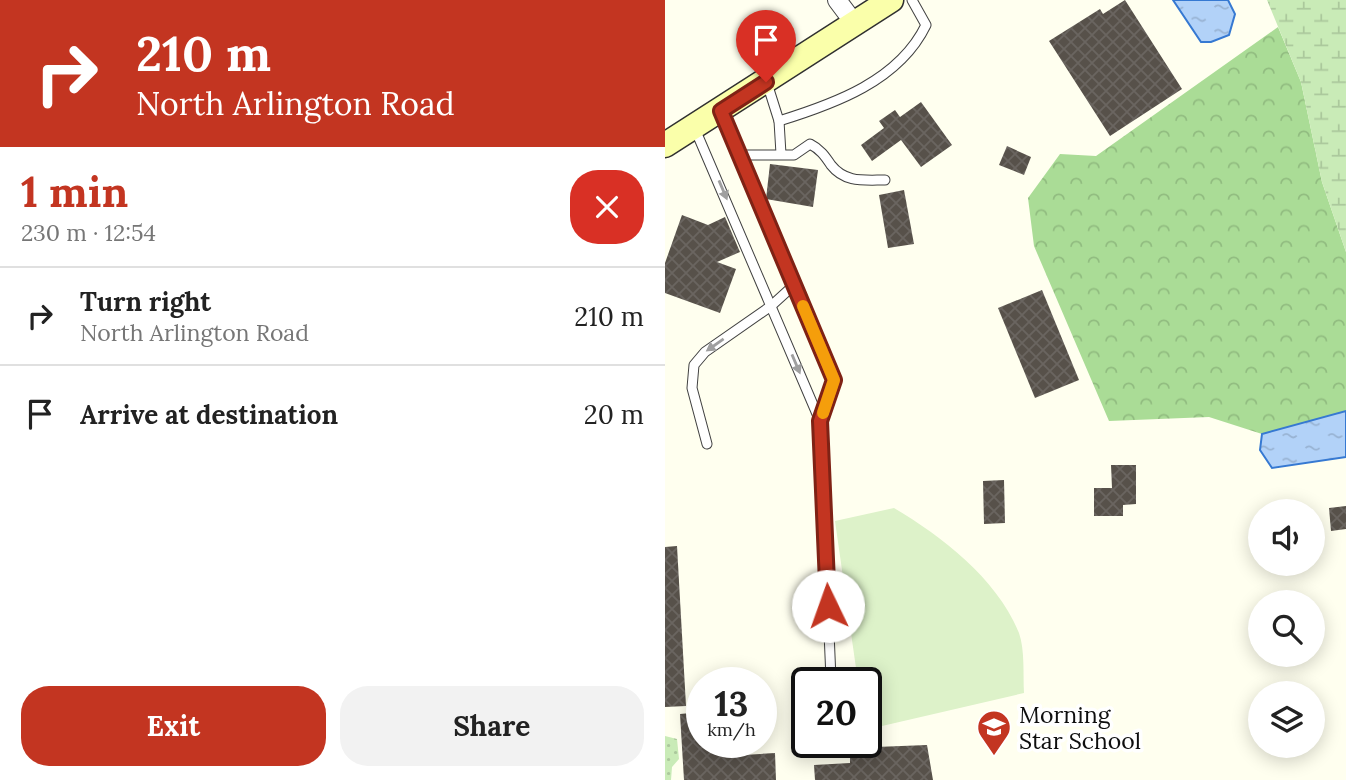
<!DOCTYPE html>
<html lang="en">
<head>
<meta charset="utf-8">
<style>
  body { margin:0; font-family:Lora,serif; background:#f2f2f2; color:#222; height:100vh; display:flex; flex-direction:column; font-size:26px; white-space:nowrap }
  * { box-sizing:border-box; margin:0 }
  p { font-size:23px; color:#767676 }
  .icon { flex:none; width:38px; height:38px; fill:none; stroke:currentColor; stroke-width:2; stroke-linecap:round; stroke-linejoin:round }
  .map { position:relative; flex:1; overflow:hidden }
  .details { display:flex; flex-direction:column; background:#fff; width:665px }
  .details>* { flex:none }
  .hud { background:#c33521; color:#fff; overflow:hidden }
  .tools { position:absolute; left:583px; top:499px; display:grid; gap:14px }
  .tools a { display:grid; place-items:center; width:77px; height:77px; border-radius:50%; background:#fff; box-shadow:0 4px 18px #0003; font-size:35px }
  .speed { position:absolute; left:21px; top:667px; display:flex; gap:14px; font-size:35px; font-weight:700; text-align:center }
  .speed>* { display:grid; place-content:center; width:91px; height:91px; border-radius:50%; background:#fff; box-shadow:0 4px 18px #0003; line-height:1 }
  .speed small { font-size:18px; font-weight:400 }
  .speed .limit { border:4px solid #111; border-radius:10px; background:#fff; color:#111 }
  .pin { position:absolute; display:grid; place-items:center; width:60px; height:60px; color:#fff; margin:-72px -30px; border-radius:50% 50% 50% 0; rotate:-45deg; box-shadow:0 0 7px #0007 }
  .pin .icon { rotate:45deg }
  .me { position:absolute; width:77px; margin:-38px; rotate:357deg; stroke-linejoin:round; filter:drop-shadow(0 0 5px #0008) }
  .turn { display:flex; align-items:center; gap:24px; height:147px; padding:0 21px; font-size:32px }
  .turn .icon { width:91px; height:91px; stroke-width:2.5 }
  .turn b { display:block; font-size:49px; line-height:60px }
  .round { display:grid; place-items:center; flex:none; width:74px; height:74px; border-radius:28px; background:#f2f2f2 }
  .headline { display:flex; align-items:center; justify-content:space-between; height:119px; padding:0 21px }
  h1 { font-size:42px; font-weight:800; line-height:52px; color:#c33521 }
  .cta { display:flex; gap:14px; margin-top:auto; padding:14px 21px }
  .cta a { flex:1; height:80px; border-radius:28px; background:#c33521; color:#fff; font-size:28px; font-weight:800; line-height:80px; text-align:center }
  .cta a+a { background:#f2f2f2; color:#222 }
  ul { padding:0; list-style:none }
  li { display:flex; align-items:center; gap:21px; height:98px; padding:0 21px; border-top:2px solid #e0e0e0 }
  li div { flex:1 }
  li b { display:block; font-size:26px }
  li em { font-style:normal }
  main { display:flex; flex:1; min-height:0 }
  .map>svg:first-child { display:block }
</style>
</head>
<body>
<main>
<section class="details">
<div class="hud">
<div class="turn"><svg class="icon" aria-label="right" viewBox="0 0 24 24"><path d="M7 20v-9h11M14 6l5 5-5 5"/></svg><div><b>210 m</b>North Arlington Road</div></div>
</div>
<div class="headline"><div><h1>1 min</h1><p>230 m · 12:54</p></div><a class="round" style="background:#d93025;color:#fff"><svg class="icon" aria-label="close" viewBox="0 0 24 24"><path d="M6 6l12 12M18 6L6 18"/></svg></a></div>
<ul>
<li><svg class="icon" aria-label="right" viewBox="0 0 24 24"><path d="M7 20v-9h11M14 6l5 5-5 5"/></svg><div><b>Turn right</b><p>North Arlington Road</p></div><em>210 m</em></li>
<li><svg class="icon" aria-label="arrive" viewBox="0 0 24 24"><path d="M6 21V4h12l-3 4 3 4H6"/></svg><div><b>Arrive at destination</b></div><em>20 m</em></li>
</ul>
<div class="cta"><a>Exit</a><a>Share</a></div>
</section>
<div class="map">
<svg width="681" height="780" viewBox="0 0 681 780">
  <defs>
    <pattern id="forest-crowns" width="20" height="18" patternUnits="userSpaceOnUse" patternTransform="scale(1.75)"><rect width="20" height="18" fill="#aadc96"/><path d="M2 6a3 3 0 1 1 6 0M12 15a3 3 0 1 1 6 0" fill="none" stroke="#91bc80"/></pattern>
    <pattern id="wetland-marsh" width="20" height="14" patternUnits="userSpaceOnUse" patternTransform="scale(1.75)"><rect width="20" height="14" fill="#c9ebb7"/><path d="M1 5h8M5 5V1M11 12h8M15 12V8" fill="none" stroke="#abc89c"/></pattern>
    <pattern id="park-dots" width="8" height="8" patternUnits="userSpaceOnUse" patternTransform="scale(1.75)"><rect width="8" height="8" fill="#c9ebb7"/><path d="M2 2h.1M6 6h.1" fill="none" stroke="#abc89c" stroke-width="1.8" stroke-linecap="round"/></pattern>
    <pattern id="water-ripples" width="26" height="14" patternUnits="userSpaceOnUse" patternTransform="scale(1.75)"><rect width="26" height="14" fill="#b2d2f8"/><path d="M2 4q2-2 4 0t4 0M15 11q2-2 4 0t4 0" fill="none" stroke="#98b3d3"/></pattern>
    <pattern id="building-cross-hatch" width="8" height="8" patternUnits="userSpaceOnUse" patternTransform="scale(1.75)"><rect width="8" height="8" fill="#57514a"/><path d="M0 0l8 8M0 8l8-8" fill="none" stroke="#6a6560"/></pattern>
  </defs>
  <rect width="100%" height="100%" fill="#ffffef"/>
  <path fill="url(#forest-crowns)" d="M 613,27 L 636,82 L 657,182 L 681,252 L 681,411 L 597,434 L 544,417 L 444,421 L 369,246 L 363,198 L 395,154 L 431,156 Z"/>
  <path fill="url(#wetland-marsh)" d="M 602,0 L 681,0 L 681,252 L 657,182 L 636,82 Z"/>
  <path fill="url(#park-dots)" d="M 0,736 L 12,739 L 14,759 L 7,767 L 6,780 L 0,780 Z"/>
  <path fill="#ddf2c9" d="M 229,508 C 278,537 332,579 354,633 C 360,650 358,675 359,693 L 217,726 L 201,714 L 201,682 L 193,682 L 170,521 Z"/>
  <g fill="url(#water-ripples)" stroke="#3679d2" stroke-width="2">
    <path d="M 508,0 L 563,0 L 570,14 L 564,35 L 546,42 L 536,42 Z"/>
    <path d="M 681,411 L 681,457 L 607,468 L 595,450 L 597,434 Z"/>
  </g>
  <g fill="url(#building-cross-hatch)">
    <path d="M 460,0 L 517,89 L 445,136 L 384,41 L 435,9 L 438,14 Z"/>
    <path d="M 256,102 L 287,145 L 256,167 L 236,140 L 207,161 L 196,145 L 219,128 L 214,121 L 230,110 L 235,117 Z"/>
    <path d="M 342,146 L 366,157 L 359,175 L 334,165 Z"/>
    <path d="M 105,164 L 153,170 L 148,207 L 101,199 Z"/>
    <path d="M 239,190 L 249,244 L 223,248 L 214,195 Z"/>
    <path d="M 17,215 L 43,225 L 60,217 L 75,252 L 52,262 L 71,269 L 55,313 L 0,293 L 0,263 Z"/>
    <path d="M 377,290 L 414,380 L 370,398 L 333,308 Z"/>
    <path d="M 446,465 L 471,465 L 471,504 L 458,505 L 458,516 L 429,516 L 429,488 L 447,488 Z"/>
    <path d="M 339,480 L 340,523 L 319,524 L 318,481 Z"/>
    <path d="M 681,506 L 681,529 L 666,531 L 664,508 Z"/>
    <path d="M 12,546 L 21,706 L 0,707 L 0,547 Z"/>
    <path d="M 37,712 L 37,742 L 62,742 L 79,755 L 110,753 L 111,780 L 19,780 L 15,714 Z"/>
    <path d="M 262,745 L 268,780 L 150,780 L 149,765 L 185,763 L 185,748 Z"/>
  </g>
  <g fill="none" stroke-linecap="round" stroke-linejoin="round">
    <g stroke="#414141" stroke-width="11">
      <g id="lane">
        <path d="M 102,83 L 114,121 C 169,104 234,81 261,25 L 247,0"/>
        <path d="M 57,112 L 169,380 L 155,421"/>
        <path d="M 114,121 L 116,154"/>
        <path d="M 30,129 L 155,421 L 166,679"/>
        <path d="M 74,155 L 129,155 L 145,144 C 155,149 160,156 166,165 C 180,183 199,180 220,180"/>
        <path d="M 42,444 L 27,388 L 29,365 L 40,352 L 106,306 L 129,285"/>
      </g>
    </g>
    <g stroke="#414141" stroke-width="20">
      <path id="street" d="M 172,0 L 190,24"/>
    </g>
    <g stroke="#303030" stroke-width="27">
      <path id="secondary" d="M 0,145 L 226,0"/>
    </g>
    <use href="#lane" stroke="#fff" stroke-width="9"/>
    <use href="#street" stroke="#fff" stroke-width="18"/>
    <use href="#secondary" stroke="#faffaa" stroke-width="24"/>
  </g>
  <defs><path id="oneway-solid" d="M-6-.8H1V-3.2L6.5 0L1 3.2V.8H-6Z" transform="scale(1.75)"/></defs>
  <g fill="#9f9f9f">
    <use href="#oneway-solid" transform="translate(58 190) rotate(67)"/>
    <use href="#oneway-solid" transform="translate(50 345) rotate(145)"/>
    <use href="#oneway-solid" transform="translate(131 364) rotate(67)"/>
  </g>
  <g fill="none" stroke-linecap="round" stroke-linejoin="round">
    <g stroke="#7f2215" stroke-width="18">
      <path id="route" d="M 101,82 L 56,111 L 169,380 L 155,421 L 163,606"/>
    </g>
    <use href="#route" stroke="#c33521" stroke-width="12"/>
    <path stroke="#f59e0b" stroke-width="12" d="M 138,306 L 169,380 L 158,413"/>
  </g>
  <defs>
    <g id="school-pin" transform="scale(1.75)"><path d="M0 17L-7.5 6A9.5 9.5 0 1 1 7.5 6Z" fill="#c33521" stroke="#fff"/><path d="M0-5L7-2L0 1L-7-2ZM-4 1L0 2.5L4 1V4Q0 6-4 4Z" fill="#fff"/></g>
  </defs>
  <g fill-rule="evenodd">
    <use href="#school-pin" x="329" y="727"/>
  </g>
  <g text-anchor="middle" dominant-baseline="central" stroke-width="7" stroke-linejoin="round" paint-order="stroke">
    <g font-size="23" fill="#0e0e0e" stroke="#fff" text-anchor="start">
      <text x="354" y="714">Morning<tspan x="354" dy="26">Star School</tspan></text>
    </g>
  </g>
</svg>
<div class="tools">
<a><svg class="icon" aria-label="sound" viewBox="0 0 24 24"><path d="M4 9h4l5-4v14l-5-4H4zM17 9q2 3 0 6"/></svg></a>
<a><svg class="icon" aria-label="search" viewBox="0 0 24 24"><circle cx="10" cy="10" r="6"/><path d="M15 15l6 6"/></svg></a>
<a><svg class="icon" aria-label="layers" viewBox="0 0 24 24"><path d="M12 4l9 5-9 5-9-5zM3 14l9 5 9-5"/></svg></a>
</div>
<div class="speed"><div>13<small>km/h</small></div><div class="limit">20</div></div>
<div class="pin" style="left:101px;top:82px;background:#d93025"><svg class="icon" aria-label="arrive" viewBox="0 0 24 24"><path d="M6 21V4h12l-3 4 3 4H6"/></svg></div>
<svg class="me" style="left:163px;top:606px" viewBox="-20 -20 40 40"><circle r="19" fill="#fff"/><path d="M0-13L10 11 0 6-10 11z" fill="#c33521"/></svg>
</div>
</main>
</body>
</html>
